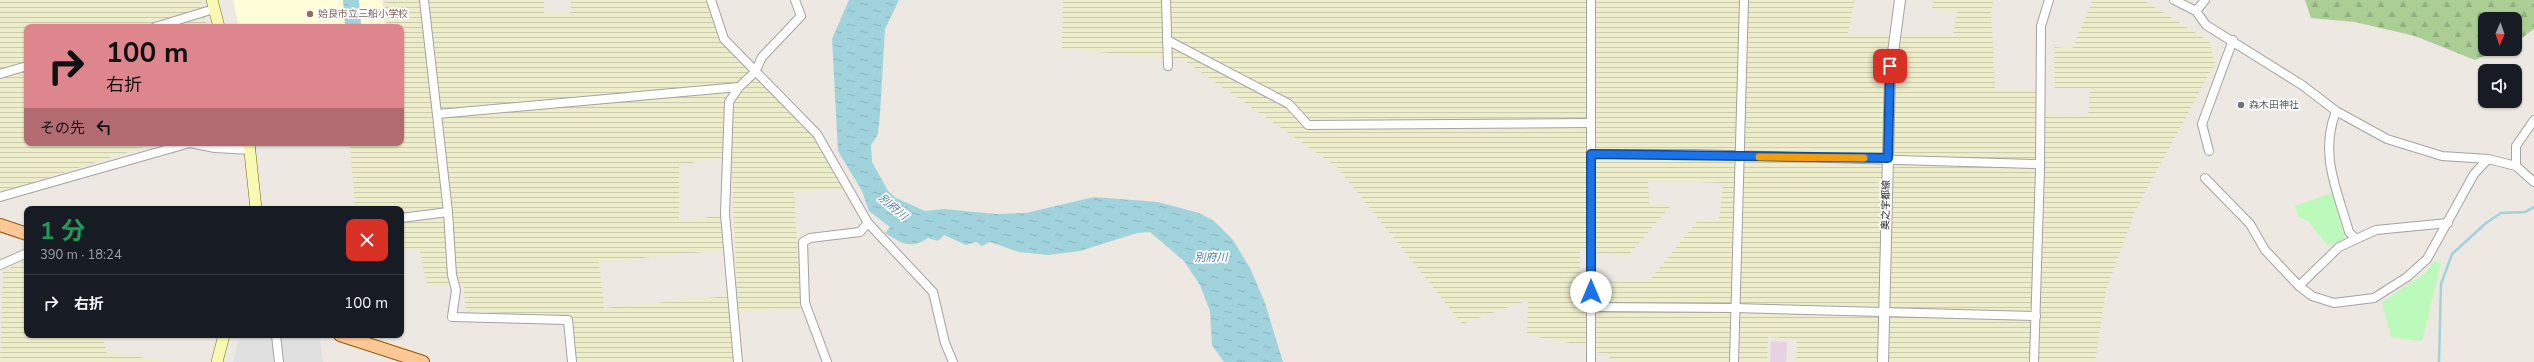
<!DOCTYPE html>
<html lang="ja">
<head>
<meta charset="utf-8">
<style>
  body { margin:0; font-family:"Nunito Sans","Noto Sans JP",sans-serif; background:#242831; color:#f1f3f6; height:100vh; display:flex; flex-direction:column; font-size:15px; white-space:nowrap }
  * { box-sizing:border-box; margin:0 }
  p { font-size:13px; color:#9ea1a6 }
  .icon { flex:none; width:22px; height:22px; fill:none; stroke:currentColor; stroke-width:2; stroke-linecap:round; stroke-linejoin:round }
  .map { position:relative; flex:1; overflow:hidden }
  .drawer { position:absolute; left:24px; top:206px; width:380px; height:132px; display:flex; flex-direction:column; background:#171b24; border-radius:8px; box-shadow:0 1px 3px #0004 }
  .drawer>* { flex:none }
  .guide { position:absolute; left:24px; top:24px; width:380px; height:122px; border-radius:8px; box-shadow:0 1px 3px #0004; background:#de868e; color:#111; overflow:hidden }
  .needle { width:26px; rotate:182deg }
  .buttons { position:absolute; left:2478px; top:12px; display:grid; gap:8px }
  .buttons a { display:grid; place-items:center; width:44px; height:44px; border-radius:8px; background:#171b24; box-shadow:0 1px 3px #0004; font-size:20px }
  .pin { position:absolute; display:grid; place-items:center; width:34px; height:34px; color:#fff; margin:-17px; border-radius:8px; box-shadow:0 2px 6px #0006 }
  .me { position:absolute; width:44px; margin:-22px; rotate:0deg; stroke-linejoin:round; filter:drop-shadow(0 0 3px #0008) }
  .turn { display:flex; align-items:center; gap:14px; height:84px; padding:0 16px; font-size:18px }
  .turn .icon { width:52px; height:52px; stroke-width:2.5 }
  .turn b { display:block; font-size:28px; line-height:34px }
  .then { display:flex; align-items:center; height:38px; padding:0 16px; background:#0003; gap:8px; font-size:15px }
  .round { display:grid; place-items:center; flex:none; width:42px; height:42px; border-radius:8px; background:#242831 }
  .headline { display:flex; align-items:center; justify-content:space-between; height:68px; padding:0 16px }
  h1 { font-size:24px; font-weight:700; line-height:30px; color:#1e9e55 }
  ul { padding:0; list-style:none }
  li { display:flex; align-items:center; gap:12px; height:56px; padding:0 16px; border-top:1px solid #363941 }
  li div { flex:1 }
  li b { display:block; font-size:15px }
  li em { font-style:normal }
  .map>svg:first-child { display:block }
</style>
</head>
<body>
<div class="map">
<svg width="2534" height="362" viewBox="0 0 2534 362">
  <defs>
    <pattern id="farmland-rules" width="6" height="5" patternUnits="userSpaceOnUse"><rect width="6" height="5" fill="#ededcb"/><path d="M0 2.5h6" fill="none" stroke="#cbcbae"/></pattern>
    <pattern id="forest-firs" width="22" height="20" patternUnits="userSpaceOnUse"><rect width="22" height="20" fill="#aace94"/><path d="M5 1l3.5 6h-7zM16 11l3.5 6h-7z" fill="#92b07f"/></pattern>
    <pattern id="water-ripples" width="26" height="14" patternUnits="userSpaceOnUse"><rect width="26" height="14" fill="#a0d3dc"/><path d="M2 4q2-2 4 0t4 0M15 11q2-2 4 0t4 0" fill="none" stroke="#89b5bc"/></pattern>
  </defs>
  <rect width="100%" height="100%" fill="#ede8e1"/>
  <path fill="#e7d2e4" d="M 1771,341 L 1787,342 L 1786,362 L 1770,362 Z"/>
  <path fill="#fffcd8" d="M 233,0 L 382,0 L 385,27 L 239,27 Z"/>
  <g fill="url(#farmland-rules)" fill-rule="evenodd">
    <path d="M 0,0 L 201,0 L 207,27 L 27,27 L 27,143 L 156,143 L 0,193 Z"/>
    <path d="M 384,0 L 544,0 L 544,14 L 570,14 L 571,0 L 708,0 L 721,41 L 813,136 L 845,190 L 794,191 L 801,308 L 738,312 L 731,156 L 679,165 L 679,222 L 721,215 L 725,250 L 599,262 L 604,308 L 728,296 L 734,362 L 575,362 L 569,316 L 466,311 L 463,283 L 428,287 L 419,249 L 401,250 L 401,209 L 355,209 L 350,143 L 401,143 L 401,27 L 387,27 Z"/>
    <path d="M 1063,0 L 1855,0 L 1847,36 L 1953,36 L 1957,12 L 1932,9 L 1934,0 L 1994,0 L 1991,10 L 1995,90 L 2044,91 L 2043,114 L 2088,117 L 2090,88 L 2055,88 L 2054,47 L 2072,49 L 2093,0 L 2143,0 L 2209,41 L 2215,63 L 2136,209 L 2106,290 L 2095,362 L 1796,362 L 1797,339 L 1768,337 L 1767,362 L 1620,362 L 1581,345 L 1527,335 L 1528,300 L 1462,324 L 1337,167 L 1182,59 L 1062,49 ZM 1648,180 L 1723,183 L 1719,220 L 1699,219 L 1648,282 L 1580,281 L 1580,251 L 1628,256 L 1671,205 L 1649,205 Z"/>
    <path d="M 27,260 L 27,335 L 102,335 L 107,353 L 177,362 L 0,362 L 3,271 Z"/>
  </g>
  <path fill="url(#forest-firs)" d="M 2305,0 L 2534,0 L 2534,29 L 2515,43 L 2515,19 L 2485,19 L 2485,49 L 2501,49 L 2475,60 L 2415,36 L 2355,22 L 2311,18 Z"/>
  <g fill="#bbfabb">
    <path d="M 2332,193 L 2345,239 L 2328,246 L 2308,221 L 2298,217 L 2295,206 Z"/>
    <path d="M 2435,260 L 2441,264 L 2422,341 L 2391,337 L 2382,302 L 2425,273 Z"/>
  </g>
  <path fill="#e0e0e0" d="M 240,335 L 317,335 L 320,336 L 323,362 L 233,362 Z"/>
  <g fill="url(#water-ripples)">
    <path d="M 343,0 L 359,0 L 361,24 L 345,26 Z"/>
    <path d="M 849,0 L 899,0 L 885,29 L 880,114 L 878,134 L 871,145 L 872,162 L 888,191 L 896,198 L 925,211 L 944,209 L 996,214 L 1026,213 L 1094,197 L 1158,202 L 1199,213 L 1214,221 L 1233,240 L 1250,268 L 1265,303 L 1283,362 L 1224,362 L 1212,345 L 1210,311 L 1200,285 L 1184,261 L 1150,232 L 1137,233 L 1080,251 L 1048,255 L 1019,252 L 990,242 L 982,246 L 976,242 L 966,245 L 944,235 L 938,241 L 928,238 C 909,250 902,243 885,233 L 890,227 L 869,211 L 862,191 L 838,151 L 832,39 Z"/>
  </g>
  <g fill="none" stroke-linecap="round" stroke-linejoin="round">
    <path stroke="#a0d3dc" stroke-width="2.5" d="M 2439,362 L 2441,284 L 2452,254 L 2486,223 L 2501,213 L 2525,212 L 2534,207"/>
    <g stroke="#a3a3a3" stroke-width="10">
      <g id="minor">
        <path d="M 424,0 L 448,212 L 452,275 L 456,290 L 452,317 L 568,320 L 572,362"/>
        <path d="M 711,0 L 724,39 L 817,134 L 868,223 L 933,292 L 945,343 L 953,362"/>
        <path d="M 1166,0 L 1168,66"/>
        <path d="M 1591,0 L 1591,362"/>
        <path d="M 2174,0 L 2196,11 L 2206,25 L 2302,85 L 2336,111 L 2387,139 L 2442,156 L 2488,159 L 2516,166 L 2534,182"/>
        <path d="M 2196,11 L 2205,0"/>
        <path d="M 155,27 L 214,9"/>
        <path d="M 1167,40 L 1289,104 L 1308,125 L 1591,123"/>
        <path d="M 0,74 L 27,66"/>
        <path d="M 2336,111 C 2319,155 2337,189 2349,232 L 2356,239"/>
        <path d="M 438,114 L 739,87"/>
        <path d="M 190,143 L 215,148 L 251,150"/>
        <path d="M 2209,151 L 2202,124 L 2233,40"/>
        <path d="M 1591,154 L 1696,154 L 2038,164"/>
        <path d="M 2516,166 L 2516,146 L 2534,120"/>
        <path d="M 2205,178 L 2250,224 L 2265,250 L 2299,286 L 2312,296 L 2334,303 L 2374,298 L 2407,277 L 2427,259 L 2474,174 L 2488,159"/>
        <path d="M 0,197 L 190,143"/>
        <path d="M 401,218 L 448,212"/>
        <path d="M 0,265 L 27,253"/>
        <path d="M 2299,286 L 2339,247 L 2376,230 L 2448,223"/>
        <path d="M 1591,307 L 1734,308 L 2036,316"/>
        <path d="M 276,335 L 279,362"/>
        <path d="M 738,362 L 725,214 L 729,102 L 739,87 L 755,72 L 762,57 L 801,16 L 795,0"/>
        <path d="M 827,362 L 805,303 L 803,242 L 810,238 L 860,232 L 868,223"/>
        <path d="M 1734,362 L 1744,0"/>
        <path d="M 2034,362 L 2040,169 L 2041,26 L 2049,0"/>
      </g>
    </g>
    <g stroke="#a3a3a3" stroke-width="12">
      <path id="tertiary" d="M 1883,362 L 1890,75 L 1900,0"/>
    </g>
    <g stroke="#6f7203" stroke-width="12">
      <g id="secondary">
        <path d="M 212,0 L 219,27"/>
        <path d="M 249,143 L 256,209"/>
        <path d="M 217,362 L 224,335"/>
      </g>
    </g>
    <g stroke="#935700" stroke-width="14">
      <g id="primary">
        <path d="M 0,225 L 27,234"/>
        <path d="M 340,335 L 423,362"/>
      </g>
    </g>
    <use href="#minor" stroke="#fff" stroke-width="8"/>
    <use href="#tertiary" stroke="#fff" stroke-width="10"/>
    <use href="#secondary" stroke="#faf8b2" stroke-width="11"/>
    <use href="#primary" stroke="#fdc896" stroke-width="12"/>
  </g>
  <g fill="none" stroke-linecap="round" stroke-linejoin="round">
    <g stroke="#114b97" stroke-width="10">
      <path id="route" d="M 1591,292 L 1591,154 L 1888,158 L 1890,66"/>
    </g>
    <use href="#route" stroke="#1a73e8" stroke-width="7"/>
    <path stroke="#f59e0b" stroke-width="7" d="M 1759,157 L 1864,158"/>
  </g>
  <circle fill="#8d6e63" stroke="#fff" stroke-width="1.5" cx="310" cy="14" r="4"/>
  <circle fill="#6b7280" stroke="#fff" stroke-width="1.5" cx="2241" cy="105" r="4"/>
  <g text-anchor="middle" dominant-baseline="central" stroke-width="3.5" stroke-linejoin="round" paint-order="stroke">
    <g font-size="10" fill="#785e54" stroke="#fff" text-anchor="start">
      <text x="318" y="14">姶良市立三船小学校</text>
    </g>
    <g font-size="10" fill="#5b616d" stroke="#fff" text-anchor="start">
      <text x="2249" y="105">森木田神社</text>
    </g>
    <g font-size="10" fill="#1c1c1c" stroke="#fff">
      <text transform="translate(1886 205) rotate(-89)">奥之宇都線</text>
    </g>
    <g font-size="11" font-style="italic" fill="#447ca4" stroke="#fff">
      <text transform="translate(893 207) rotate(40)">別府川</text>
      <text x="1211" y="257">別府川</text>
    </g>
  </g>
</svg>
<div class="buttons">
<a><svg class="needle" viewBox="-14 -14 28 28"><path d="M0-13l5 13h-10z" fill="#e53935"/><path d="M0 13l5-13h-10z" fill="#9ea1a6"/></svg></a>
<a><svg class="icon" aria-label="sound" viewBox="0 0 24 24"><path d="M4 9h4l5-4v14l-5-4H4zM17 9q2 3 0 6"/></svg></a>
</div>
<div class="pin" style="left:1890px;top:66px;background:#d93025"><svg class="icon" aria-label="arrive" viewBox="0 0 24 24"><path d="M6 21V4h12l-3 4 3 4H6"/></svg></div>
<svg class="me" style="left:1591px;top:292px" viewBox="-20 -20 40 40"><circle r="19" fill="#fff"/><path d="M0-13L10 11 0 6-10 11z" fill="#1a73e8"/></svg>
<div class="guide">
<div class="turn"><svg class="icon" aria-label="right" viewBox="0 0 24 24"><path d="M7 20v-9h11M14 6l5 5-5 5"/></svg><div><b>100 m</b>右折</div></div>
<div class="then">その先<svg class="icon" aria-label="left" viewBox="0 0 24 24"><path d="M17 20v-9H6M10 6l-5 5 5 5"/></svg></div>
</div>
<section class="drawer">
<div class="headline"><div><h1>1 分</h1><p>390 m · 18:24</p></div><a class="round" style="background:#d93025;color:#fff"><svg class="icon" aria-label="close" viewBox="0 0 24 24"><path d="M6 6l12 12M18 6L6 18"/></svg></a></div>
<ul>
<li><svg class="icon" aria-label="right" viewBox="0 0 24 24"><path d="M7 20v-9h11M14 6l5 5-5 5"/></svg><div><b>右折</b></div><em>100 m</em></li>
</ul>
</section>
</div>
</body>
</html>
